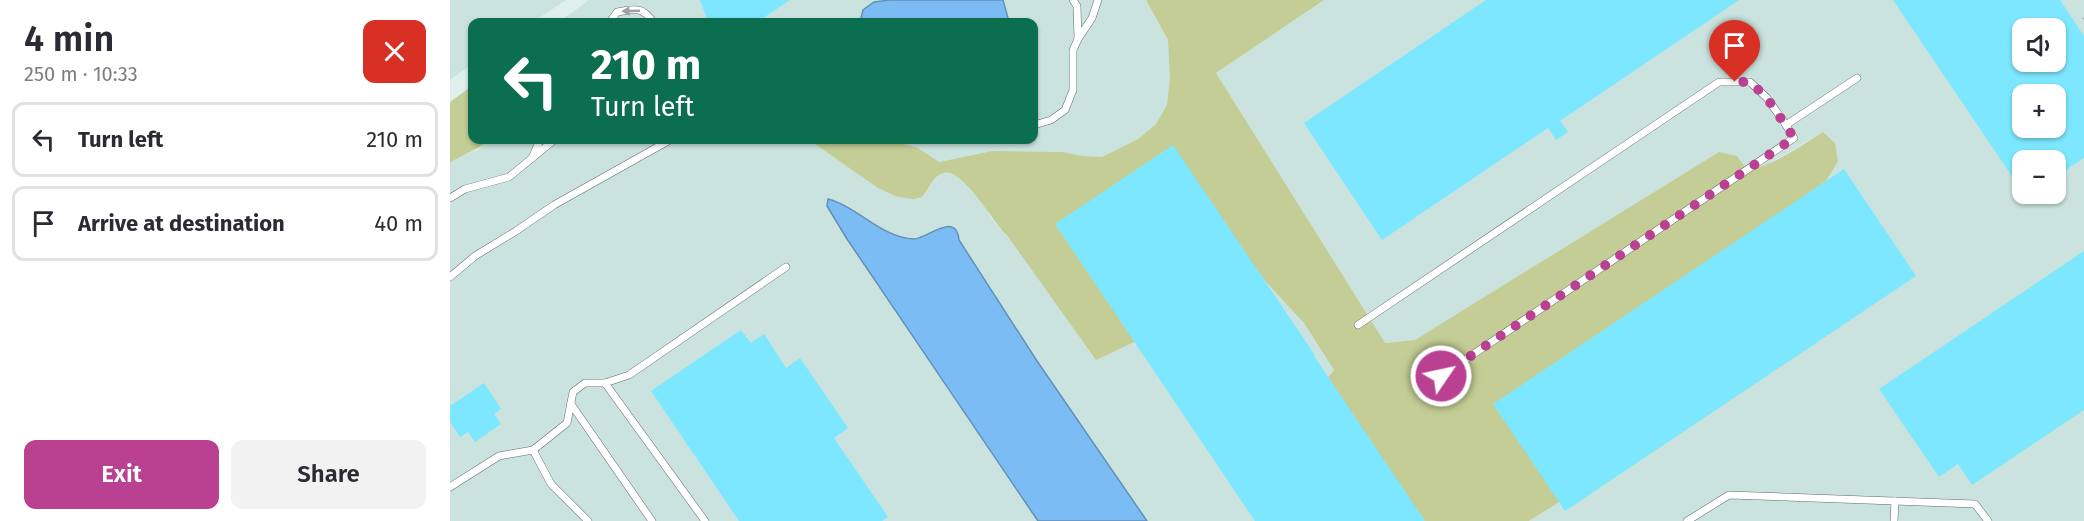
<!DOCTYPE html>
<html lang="en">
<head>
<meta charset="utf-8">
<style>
  body { margin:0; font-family:"Fira Sans",sans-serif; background:#f2f2f3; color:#2b2b33; height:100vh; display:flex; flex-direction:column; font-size:22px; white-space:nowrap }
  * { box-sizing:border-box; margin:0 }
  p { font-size:20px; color:#7c7c81 }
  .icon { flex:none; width:33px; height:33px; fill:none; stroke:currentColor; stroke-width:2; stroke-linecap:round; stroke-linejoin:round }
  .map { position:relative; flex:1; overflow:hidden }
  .drawer { display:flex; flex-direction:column; background:#fff; width:450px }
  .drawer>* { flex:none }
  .guide { position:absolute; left:18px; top:18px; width:570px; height:126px; border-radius:12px; box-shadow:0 2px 4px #0004; background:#0b6e4f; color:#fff; overflow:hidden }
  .tools { position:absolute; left:1562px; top:18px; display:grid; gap:12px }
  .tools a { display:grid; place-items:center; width:54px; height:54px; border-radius:12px; background:#fff; box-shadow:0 2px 4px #0004; font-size:30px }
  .pin { position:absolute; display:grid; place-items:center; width:51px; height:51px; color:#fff; margin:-62px -26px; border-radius:50% 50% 50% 0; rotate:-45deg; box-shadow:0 0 6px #0007 }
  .pin .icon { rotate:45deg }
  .me { position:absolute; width:66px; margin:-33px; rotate:56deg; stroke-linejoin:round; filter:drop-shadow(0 0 4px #0008) }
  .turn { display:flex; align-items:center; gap:21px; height:126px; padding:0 24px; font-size:27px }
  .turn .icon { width:78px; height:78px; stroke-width:2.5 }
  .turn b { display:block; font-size:42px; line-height:51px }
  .round { display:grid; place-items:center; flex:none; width:63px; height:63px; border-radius:12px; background:#f2f2f3 }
  .summary { display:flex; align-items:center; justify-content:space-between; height:102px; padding:0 24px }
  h1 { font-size:36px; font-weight:600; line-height:45px }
  .cta { display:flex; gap:12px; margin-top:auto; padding:12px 24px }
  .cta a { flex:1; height:69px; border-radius:12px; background:#ba4092; color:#fff; font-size:24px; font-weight:600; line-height:69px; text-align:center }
  .cta a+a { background:#f2f2f3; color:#2b2b33 }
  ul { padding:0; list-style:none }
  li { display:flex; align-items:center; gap:18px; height:75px; margin:0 12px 9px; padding:0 12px; border:3px solid #e1e1e2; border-radius:12px }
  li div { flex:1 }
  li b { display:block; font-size:22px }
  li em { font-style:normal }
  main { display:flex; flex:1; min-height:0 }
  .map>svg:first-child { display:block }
</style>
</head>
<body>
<main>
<section class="drawer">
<div class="summary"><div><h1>4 min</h1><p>250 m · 10:33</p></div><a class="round" style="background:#d93025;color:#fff"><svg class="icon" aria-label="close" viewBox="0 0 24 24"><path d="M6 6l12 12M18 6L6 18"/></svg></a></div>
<ul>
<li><svg class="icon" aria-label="left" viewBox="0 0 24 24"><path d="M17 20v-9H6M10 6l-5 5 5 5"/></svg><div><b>Turn left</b></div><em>210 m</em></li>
<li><svg class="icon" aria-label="arrive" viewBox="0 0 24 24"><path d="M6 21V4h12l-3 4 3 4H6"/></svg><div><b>Arrive at destination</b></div><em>40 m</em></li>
</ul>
<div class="cta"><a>Exit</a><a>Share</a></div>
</section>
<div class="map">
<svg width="1634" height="521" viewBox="0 0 1634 521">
  <rect width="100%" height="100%" fill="#dfefec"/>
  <g fill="#cbe3de" fill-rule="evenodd">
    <path d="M 0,0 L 116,0 L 83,22 L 22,22 L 22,64 L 0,80 Z"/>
    <path d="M 139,0 L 440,0 L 424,2 L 413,10 L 410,22 L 109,22 Z"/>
    <path d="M 553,0 L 696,0 L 718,40 L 720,58 L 720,77 L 717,105 L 706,124 L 688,139 L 652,157 L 632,156 L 613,152 L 542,151 L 489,162 L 468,148 L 440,140 L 584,140 L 584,22 L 559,22 Z"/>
    <path d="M 874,0 L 1634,0 L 1634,521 L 1079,521 L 1248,414 L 1263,261 L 1376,181 L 1373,132 L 1318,164 L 1301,168 L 1294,166 L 965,340 L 934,343 L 766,73 ZM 1572,28 L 1605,28 L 1605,62 L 1572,62 ZM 1572,94 L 1605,94 L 1605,128 L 1572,128 ZM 1572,160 L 1605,160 L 1605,194 L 1572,194 Z"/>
    <path d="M 40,140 L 369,140 L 365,143 L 428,188 L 475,194 L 485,179 L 494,172 L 501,173 L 510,178 L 534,204 L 541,218 L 557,235 L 805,269 L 854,323 L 884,370 L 870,387 L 873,521 L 697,521 L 587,361 L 508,240 L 494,226 L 466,239 L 443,235 L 392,203 L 397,239 L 588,521 L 0,521 L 0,163 L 10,156 L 28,150 Z"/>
  </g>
  <g fill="#c3cd95">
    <path d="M 696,0 L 874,0 L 766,73 L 935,343 L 965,340 L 1269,152 L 1287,156 C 1291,161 1294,168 1301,168 C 1320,168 1357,142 1373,132 L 1385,143 L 1388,161 L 1376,181 L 1263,261 L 1249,414 L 1079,521 L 873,521 L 870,387 L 884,370 L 854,323 L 805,270 L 737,317 L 646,360 L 557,235 C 544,224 512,166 493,173 C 482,177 479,190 472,197 L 464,199 L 448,197 L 428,188 L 365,144 L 369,140 L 440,140 L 468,148 L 489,162 L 542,151 L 613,152 L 632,156 L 652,157 L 688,139 L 706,124 L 717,105 L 720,77 L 718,40 Z"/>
    <path d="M 22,86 L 22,140 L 40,140 C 26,151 14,153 0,163 L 0,102 Z"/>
  </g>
  <g fill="#7cbcf4" stroke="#6291b8" stroke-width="1.5">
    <path d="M 440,0 L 553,0 L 559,22 L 410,22 L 413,10 L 424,2 Z"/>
    <path d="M 378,199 C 408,207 432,238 464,239 C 477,239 506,210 509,240 L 587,361 L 697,521 L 588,521 L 397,239 L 377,206 Z"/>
  </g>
  <g fill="#7ce7fe" fill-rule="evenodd">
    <path d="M 250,0 L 340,0 L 307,22 L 258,22 Z"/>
    <path d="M 1036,0 L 1289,0 L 1110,121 L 1118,132 L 1106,140 L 1098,128 L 932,240 L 854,123 Z"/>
    <path d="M 1443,0 L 1610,0 L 1634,36 L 1634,158 L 1605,177 L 1605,160 L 1572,160 L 1572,191 ZM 1572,28 L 1605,28 L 1605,62 L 1572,62 ZM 1572,94 L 1605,94 L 1605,128 L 1572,128 Z"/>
    <path d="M 723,145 L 865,355 L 864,356 L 975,521 L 805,521 L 605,224 Z"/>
    <path d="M 1394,169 L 1466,276 L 1115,511 L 1043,404 Z"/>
    <path d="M 1634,251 L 1634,410 L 1522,485 L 1508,464 L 1489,477 L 1429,389 Z"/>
    <path d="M 291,330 L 301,343 L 314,334 L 336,368 L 350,358 L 398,428 L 384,438 L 438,517 L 432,521 L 289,521 L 201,391 Z"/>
    <path d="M 34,383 L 51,409 L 44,414 L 51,424 L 25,442 L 18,432 L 10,437 L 0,422 L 0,406 Z"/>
  </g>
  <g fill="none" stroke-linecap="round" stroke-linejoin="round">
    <g stroke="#5e6c69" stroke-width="8">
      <g id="service">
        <path d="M 623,0 L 627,6 L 628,39"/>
        <path d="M 160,22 L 167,12 C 185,9 192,6 203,22"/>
        <path d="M 584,125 L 601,120 L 615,110 L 623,90 L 623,50 L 628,39 L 642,18 L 648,0"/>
        <path d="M 82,158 L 90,140"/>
        <path d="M 0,198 L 15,189 L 59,177 L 104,140"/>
        <path d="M 0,277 L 25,256 L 66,231 L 104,205 L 220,140"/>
        <path d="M 908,325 L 1269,82 L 1300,82 L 1317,98 L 1336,125 L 1407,78"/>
        <path d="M 991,376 L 1344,138 L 1336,125"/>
        <path d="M 155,383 L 255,521"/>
        <path d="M 121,404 L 202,521"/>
        <path d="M 83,450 L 101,484 L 138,521"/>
        <path d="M 0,487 L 49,456 L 83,450 L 117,423 L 123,392 L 135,383 L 155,383 L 179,375 L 336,267"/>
        <path d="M 1237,521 L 1279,495 L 1525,504 L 1538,521"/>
        <path d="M 1444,521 L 1445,501"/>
      </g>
    </g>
    <path stroke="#a1aeab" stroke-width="2" stroke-dasharray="1.5 4.5" stroke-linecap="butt" d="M 1633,19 L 1634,18"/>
    <use href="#service" stroke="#fff" stroke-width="7"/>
  </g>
  <defs><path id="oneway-solid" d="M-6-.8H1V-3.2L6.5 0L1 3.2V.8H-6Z" transform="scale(1.5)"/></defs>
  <use fill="#9da0a0" href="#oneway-solid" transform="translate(181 11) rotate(178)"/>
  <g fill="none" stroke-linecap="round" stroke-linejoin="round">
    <path stroke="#ba4092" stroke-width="10" stroke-dasharray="0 18" d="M 991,376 L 1344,138 L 1317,98 L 1300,82 L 1285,82"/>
  </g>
</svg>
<div class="tools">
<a><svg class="icon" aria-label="sound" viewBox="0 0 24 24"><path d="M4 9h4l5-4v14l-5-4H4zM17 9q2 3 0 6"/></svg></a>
<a>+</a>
<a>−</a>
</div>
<div class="pin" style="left:1285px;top:82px;background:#d93025"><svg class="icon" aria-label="arrive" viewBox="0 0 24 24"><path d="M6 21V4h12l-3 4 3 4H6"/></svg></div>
<svg class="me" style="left:991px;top:376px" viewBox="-20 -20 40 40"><circle r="17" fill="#ba4092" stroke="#fff" stroke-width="3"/><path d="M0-11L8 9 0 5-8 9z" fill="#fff"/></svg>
<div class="guide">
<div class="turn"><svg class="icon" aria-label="left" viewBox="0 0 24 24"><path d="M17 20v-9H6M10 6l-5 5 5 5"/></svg><div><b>210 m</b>Turn left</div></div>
</div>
</div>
</main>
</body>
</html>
